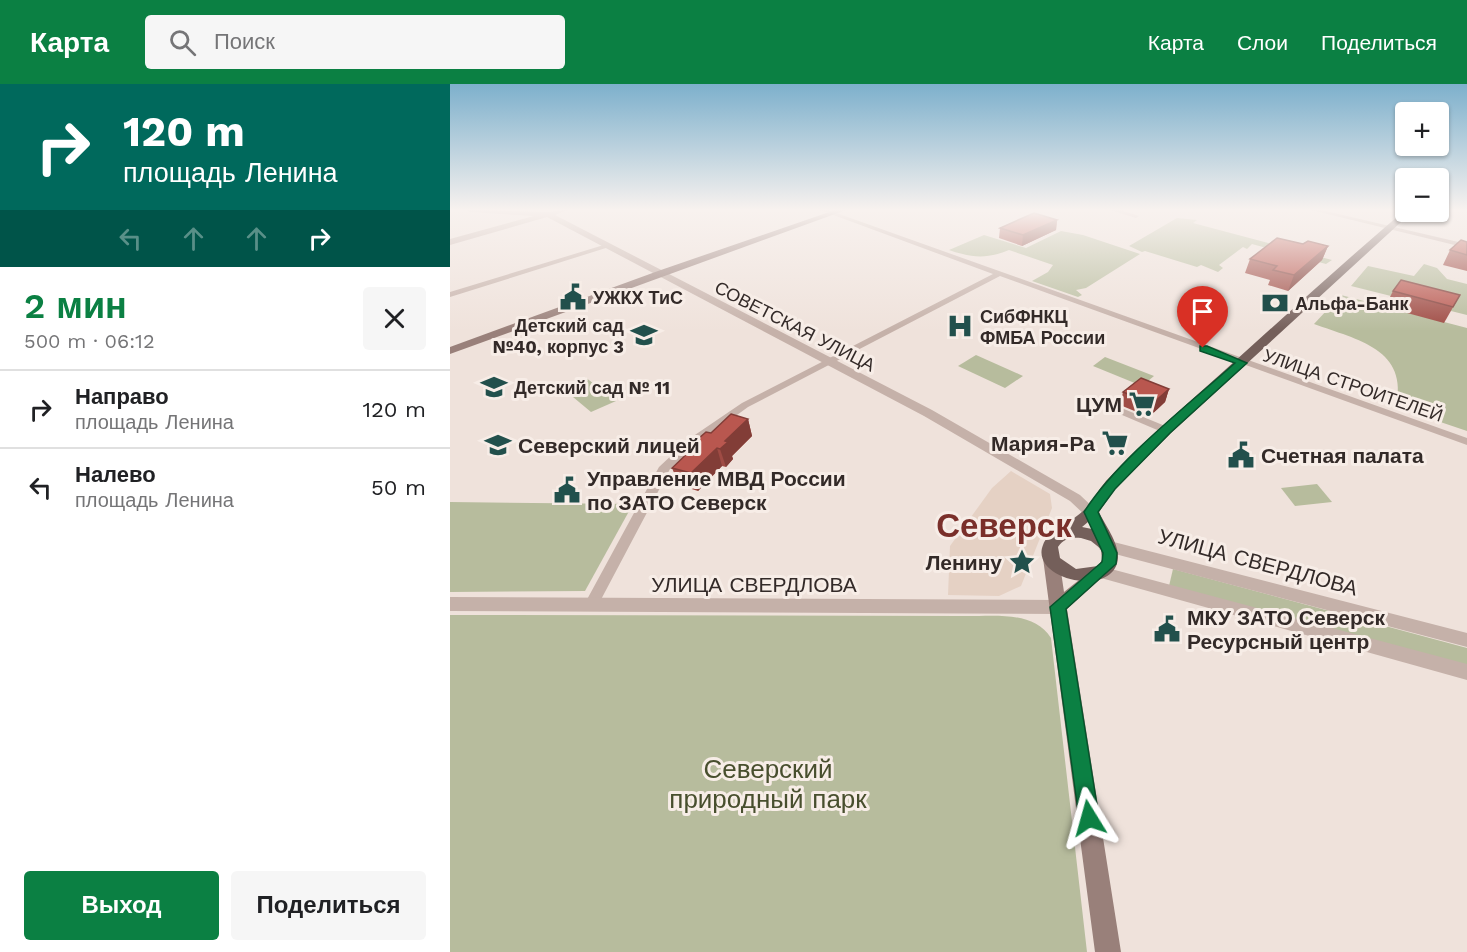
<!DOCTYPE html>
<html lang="ru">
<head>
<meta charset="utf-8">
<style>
  body { margin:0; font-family:"Work Sans",sans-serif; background:#f6f6f6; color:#202124; height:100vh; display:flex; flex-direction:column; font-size:22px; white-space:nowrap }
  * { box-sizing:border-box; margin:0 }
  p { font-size:20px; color:#757577 }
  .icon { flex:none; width:33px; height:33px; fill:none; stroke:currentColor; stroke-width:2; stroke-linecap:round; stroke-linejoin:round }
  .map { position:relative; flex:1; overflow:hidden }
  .panel { display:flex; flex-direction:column; background:#fff; width:450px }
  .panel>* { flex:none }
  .guide { background:#00695c; color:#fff; overflow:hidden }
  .fabs { position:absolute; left:945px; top:18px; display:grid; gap:12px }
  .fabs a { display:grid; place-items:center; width:54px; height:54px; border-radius:6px; background:#fff; box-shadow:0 2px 4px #0004; font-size:30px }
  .pin { position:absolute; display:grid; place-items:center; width:51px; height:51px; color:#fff; margin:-62px -26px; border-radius:50% 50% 50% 0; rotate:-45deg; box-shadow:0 0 6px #0007 }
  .pin .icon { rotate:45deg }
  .me { position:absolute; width:66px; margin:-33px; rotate:352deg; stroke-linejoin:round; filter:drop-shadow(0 0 4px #0008) }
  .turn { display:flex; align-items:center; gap:21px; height:126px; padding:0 24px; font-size:27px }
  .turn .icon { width:78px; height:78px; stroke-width:2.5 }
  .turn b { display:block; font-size:42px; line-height:51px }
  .lanes { display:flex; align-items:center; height:57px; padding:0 24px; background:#0003; justify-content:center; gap:30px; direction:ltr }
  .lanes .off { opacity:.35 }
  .round { display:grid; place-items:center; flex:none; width:63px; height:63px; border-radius:6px; background:#f6f6f6 }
  .headline { display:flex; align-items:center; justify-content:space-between; height:102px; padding:0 24px }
  h1 { font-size:36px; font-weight:600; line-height:45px; color:#0b8043 }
  .action { display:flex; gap:12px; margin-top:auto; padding:12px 24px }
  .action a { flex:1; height:69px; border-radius:6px; background:#0b8043; color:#fff; font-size:24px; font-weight:600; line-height:69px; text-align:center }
  .action a+a { background:#f6f6f6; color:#202124 }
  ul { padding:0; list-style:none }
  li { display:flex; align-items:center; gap:18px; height:78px; padding:0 24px; border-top:2px solid #e0e0e0 }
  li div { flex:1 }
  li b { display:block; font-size:22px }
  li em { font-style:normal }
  header { display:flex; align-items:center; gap:36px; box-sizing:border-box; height:84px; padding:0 30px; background:#0b8043; color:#fff }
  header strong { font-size:28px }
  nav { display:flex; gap:33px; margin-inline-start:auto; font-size:21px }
  .search { width:420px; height:54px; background:#f6f6f6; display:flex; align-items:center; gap:15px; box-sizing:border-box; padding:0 21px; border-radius:6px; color:#757577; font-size:22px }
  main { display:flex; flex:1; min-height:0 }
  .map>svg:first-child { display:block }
</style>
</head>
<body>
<header>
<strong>Карта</strong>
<div class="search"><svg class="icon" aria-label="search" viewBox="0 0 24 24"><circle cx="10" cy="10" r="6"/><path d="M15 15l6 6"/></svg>Поиск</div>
<nav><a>Карта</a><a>Слои</a><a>Поделиться</a></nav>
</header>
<main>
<section class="panel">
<div class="guide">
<div class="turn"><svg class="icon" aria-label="right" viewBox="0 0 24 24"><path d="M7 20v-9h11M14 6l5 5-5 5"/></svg><div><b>120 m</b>площадь Ленина</div></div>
<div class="lanes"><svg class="icon off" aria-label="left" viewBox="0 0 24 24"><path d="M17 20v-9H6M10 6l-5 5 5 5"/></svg><svg class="icon off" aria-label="ahead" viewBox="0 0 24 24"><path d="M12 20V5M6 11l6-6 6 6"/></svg><svg class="icon off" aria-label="ahead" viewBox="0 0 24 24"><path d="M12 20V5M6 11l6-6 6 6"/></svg><svg class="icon" aria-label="right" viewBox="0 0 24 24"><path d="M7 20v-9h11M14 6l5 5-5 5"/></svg></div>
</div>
<div class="headline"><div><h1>2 мин</h1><p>500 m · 06:12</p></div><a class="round"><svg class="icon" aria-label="close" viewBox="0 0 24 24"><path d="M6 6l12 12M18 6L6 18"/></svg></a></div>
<ul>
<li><svg class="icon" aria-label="right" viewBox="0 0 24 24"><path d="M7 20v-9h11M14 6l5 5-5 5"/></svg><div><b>Направо</b><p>площадь Ленина</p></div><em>120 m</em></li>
<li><svg class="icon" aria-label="left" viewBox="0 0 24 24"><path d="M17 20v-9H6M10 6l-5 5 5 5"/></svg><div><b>Налево</b><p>площадь Ленина</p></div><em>50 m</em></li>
</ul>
<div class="action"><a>Выход</a><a>Поделиться</a></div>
</section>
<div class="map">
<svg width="1017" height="868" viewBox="0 0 1017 868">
  <rect width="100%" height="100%" fill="#efe2db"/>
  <g fill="#b7bc9d">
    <path d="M 727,134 L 747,136 L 743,139 L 882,176 L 876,180 L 802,160 L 797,165 L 793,163 L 769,181 L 773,184 L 768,188 L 751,181 L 747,183 L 695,167 L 692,168 L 679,162 Z"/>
    <path d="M 611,147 L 633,151 L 690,170 L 636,204 L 626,206 L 632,211 L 628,213 L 582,197 L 598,188 L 603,181 L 559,166 C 537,175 522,174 499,166 L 534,151 L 576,164 Z"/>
    <path d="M 974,180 L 987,184 L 997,195 L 1017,200 L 1017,231 L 901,202 L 918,182 L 964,192 Z"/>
    <path d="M 891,211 L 1017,244 L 1017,347 L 946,323 C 959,265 908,256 864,240 Z"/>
    <path d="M 526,271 L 573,292 L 555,304 L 508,282 Z"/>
    <path d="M 655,273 L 704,292 L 692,302 L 643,282 Z"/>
    <path d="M 135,293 L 166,317 L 141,328 L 111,303 Z"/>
    <path d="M 867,400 L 882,418 L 845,422 L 831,404 Z"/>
    <path d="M 0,418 L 183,420 L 135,507 L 0,508 Z"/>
    <path d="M 723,485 L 1017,564 L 1017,584 L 719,502 Z"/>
    <path d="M 0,531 L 510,532 C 540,533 583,525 601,554 L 637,868 L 0,868 Z"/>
  </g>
  <path fill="#e5d1c4" d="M 561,387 L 600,410 L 602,424 L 571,502 L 549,512 L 498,511 L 500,462 L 542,404 Z"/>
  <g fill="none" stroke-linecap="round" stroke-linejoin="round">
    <g fill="#c5b1a9" fill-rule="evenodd">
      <path d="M 370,126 L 378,126 L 1017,354 L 1017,361 L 550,192 L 298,323 L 247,360 L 220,385 L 146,525 L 141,526 L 136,525 L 134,521 L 209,383 L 239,355 L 292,319 L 543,190 Z"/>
      <path d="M 660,126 L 670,126 L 689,132 L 686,134 Z"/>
      <path d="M 861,126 L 871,126 L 1017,160 L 1017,164 Z"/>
      <path d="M 157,160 L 159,161 L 159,163 L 0,213 L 0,208 Z"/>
      <path d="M 669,323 L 720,344 L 721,346 L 716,349 L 712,348 L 665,328 L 664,326 Z"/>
    </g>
    <g fill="#c5b1a9" fill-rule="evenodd">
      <path d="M 16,126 L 98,128 L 117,126 L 105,131 L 482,326 L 630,411 L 648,428 L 646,432 L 636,432 L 620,417 L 474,332 L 97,133 L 0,161 L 0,155 L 84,132 L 20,128 Z"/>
      <path d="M 656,456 L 1017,549 L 1017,563 L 650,466 L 648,462 L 650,458 Z"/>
      <path d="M 650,482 L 1017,580 L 1017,596 L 644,492 L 642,488 L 644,484 Z"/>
      <path d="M 0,513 L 608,516 L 614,518 L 617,523 L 614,528 L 608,530 L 0,527 Z"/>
    </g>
    <g fill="#99807a" fill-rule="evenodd">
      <path d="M 385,126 L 396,126 L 0,270 L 0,263 L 208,187 Z"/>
      <path d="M 601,468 L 607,470 L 609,474 L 614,508 L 644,484 L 656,484 L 658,488 L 617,525 L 671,868 L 645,868 L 593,474 L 595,470 Z"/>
    </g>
    <path fill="#745f5a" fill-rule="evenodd" d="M 955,126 L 962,128 L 721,349 L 665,405 L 649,428 C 655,441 669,459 668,474 C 665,515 579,496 593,461 C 595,455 600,451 605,447 C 615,440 629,432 637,423 C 644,415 649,405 656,397 C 693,358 735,322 775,286 C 835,232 894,178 955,126 ZM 638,438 L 642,445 L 632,443 ZM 631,454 L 641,457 L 651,465 L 652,476 L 648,482 L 626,485 L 610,474 L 608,463 C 614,454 621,453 631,454 Z"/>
  </g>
  <g fill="#9f4b44">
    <path d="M 607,136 L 606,146 L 572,162 L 549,154 L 550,144 Z"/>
    <path d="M 1017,158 L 1017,187 L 993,181 L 1000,166 Z"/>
    <path d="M 853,160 L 878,162 L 872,176 L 838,207 L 818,201 L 820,196 L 795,189 L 800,175 Z"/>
    <path d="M 943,207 L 1010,211 L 994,239 L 935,223 Z"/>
    <path d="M 719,305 L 715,318 L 699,333 L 670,321 L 673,308 Z"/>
    <path d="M 298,335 L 302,352 L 282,372 L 283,375 L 276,383 L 272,382 L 248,407 L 229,401 L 222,384 L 243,365 L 241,361 L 261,349 Z"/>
  </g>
  <g fill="#823d37">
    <path d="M 607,136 L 606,146 L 572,162 L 573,151 Z"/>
    <path d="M 878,162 L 872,176 L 838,207 L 844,191 Z"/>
    <path d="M 719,305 L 715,318 L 699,333 L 702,320 Z"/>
    <path d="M 298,335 L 302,352 L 282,372 L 283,375 L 276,383 L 270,365 L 275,357 Z"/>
    <path d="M 267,364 L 272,382 L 248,407 L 241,389 Z"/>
  </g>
  <g fill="#b9574f" stroke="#823d37" stroke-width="1.5">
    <path d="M 584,129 L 607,136 L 573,151 L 550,144 Z"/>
    <path d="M 827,154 L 853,160 L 858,157 L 878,162 L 844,191 L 823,186 L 827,182 L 800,175 Z"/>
    <path d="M 1011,156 L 1017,158 L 1017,171 L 1000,166 Z"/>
    <path d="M 951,196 L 1010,211 L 1003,223 L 943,207 Z"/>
    <path d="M 691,294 L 719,305 L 702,320 L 673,308 Z"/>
    <path d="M 281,330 L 298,335 L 275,357 L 278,358 L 270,365 L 267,364 L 241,389 L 222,384 L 245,362 L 241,361 L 256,348 L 261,349 Z"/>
  </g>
  <linearGradient id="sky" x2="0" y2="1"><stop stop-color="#7db0cc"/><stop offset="0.51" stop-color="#f8f2ef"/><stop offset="1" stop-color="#f8f2ef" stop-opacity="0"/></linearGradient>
  <rect width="1017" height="247" fill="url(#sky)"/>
  <path fill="#0b8043" stroke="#07532c" stroke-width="1.5" d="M 750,262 L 757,262 L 797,279 L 720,349 L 665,405 L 648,428 L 667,469 L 666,480 L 616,525 L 649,734 L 646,741 L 639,744 L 632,741 L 629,734 L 600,523 L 652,478 L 653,469 L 634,428 C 668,375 737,322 785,279 L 750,267 Z"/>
  <defs>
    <g id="civic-bare" transform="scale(2.07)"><path d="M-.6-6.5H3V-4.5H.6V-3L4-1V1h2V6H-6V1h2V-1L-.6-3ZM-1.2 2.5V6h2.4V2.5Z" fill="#22504c" stroke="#f7ede7" stroke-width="2.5" paint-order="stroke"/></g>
    <g id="bank-bare" transform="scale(2.07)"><path d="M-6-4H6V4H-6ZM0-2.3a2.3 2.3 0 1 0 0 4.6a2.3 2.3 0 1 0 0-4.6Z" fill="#22504c" stroke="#f7ede7" stroke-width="2.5" paint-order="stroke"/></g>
    <g id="hospital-bare" transform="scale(2.07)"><path d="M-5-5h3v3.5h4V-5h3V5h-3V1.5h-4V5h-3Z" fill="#22504c" stroke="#f7ede7" stroke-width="2.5" paint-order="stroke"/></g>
    <g id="school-bare" transform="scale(2.07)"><path d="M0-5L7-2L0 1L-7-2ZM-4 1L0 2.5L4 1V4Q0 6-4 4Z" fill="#22504c" stroke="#f7ede7" stroke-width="2.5" paint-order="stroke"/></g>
    <g id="supermarket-bare" transform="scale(2.07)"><path d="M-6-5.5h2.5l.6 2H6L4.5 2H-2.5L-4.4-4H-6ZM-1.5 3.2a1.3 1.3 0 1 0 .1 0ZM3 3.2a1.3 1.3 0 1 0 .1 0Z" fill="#22504c" stroke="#f7ede7" stroke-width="2.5" paint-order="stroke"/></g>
    <g id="sight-bare" transform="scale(2.07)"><path d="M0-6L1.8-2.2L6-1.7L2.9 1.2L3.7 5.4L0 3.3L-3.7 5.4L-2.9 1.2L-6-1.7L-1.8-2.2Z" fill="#22504c" stroke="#f7ede7" stroke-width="2.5" paint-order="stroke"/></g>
  </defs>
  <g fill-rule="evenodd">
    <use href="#civic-bare" x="123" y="213"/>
    <use href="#bank-bare" x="825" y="219"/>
    <use href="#hospital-bare" x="510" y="242"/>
    <use href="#school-bare" x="194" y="251"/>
    <use href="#school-bare" x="44" y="303"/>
    <use href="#supermarket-bare" x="692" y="320"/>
    <use href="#supermarket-bare" x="665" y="359"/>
    <use href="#school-bare" x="48" y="361"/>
    <use href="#civic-bare" x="791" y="371"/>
    <use href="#civic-bare" x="117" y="406"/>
    <use href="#sight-bare" x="572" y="478"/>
    <use href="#civic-bare" x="717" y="545"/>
  </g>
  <g text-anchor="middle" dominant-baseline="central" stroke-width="6" stroke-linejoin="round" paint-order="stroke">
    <g font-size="18" font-weight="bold" fill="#332a28" stroke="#f7ede7" text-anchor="start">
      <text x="143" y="213">УЖКХ ТиС</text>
      <text x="845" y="219">Альфа-Банк</text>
      <text x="530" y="232">СибФНКЦ<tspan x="530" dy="21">ФМБА России</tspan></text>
      <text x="174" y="241" text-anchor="end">Детский сад<tspan x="174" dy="21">№40, корпус 3</tspan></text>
      <text x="64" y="303">Детский сад № 11</text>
    </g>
    <g font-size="18" fill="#332a28" stroke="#f7ede7">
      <text transform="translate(345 242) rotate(27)">СОВЕТСКАЯ УЛИЦА</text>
      <text transform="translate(903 301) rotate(19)">УЛИЦА СТРОИТЕЛЕЙ</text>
    </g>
    <g font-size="21" font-weight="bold" fill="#332a28" stroke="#f7ede7" text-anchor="start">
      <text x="672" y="320" text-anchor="end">ЦУМ</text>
      <text x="645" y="359" text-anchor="end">Мария-Ра</text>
      <text x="68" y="361">Северский лицей</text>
      <text x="811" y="371">Счетная палата</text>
      <text x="137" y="394">Управление МВД России<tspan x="137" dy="24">по ЗАТО Северск</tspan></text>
      <text x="552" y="478" text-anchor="end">Ленину</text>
      <text x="737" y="533">МКУ ЗАТО Северск<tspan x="737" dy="24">Ресурсный центр</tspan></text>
    </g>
    <g font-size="21" fill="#332a28" stroke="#f7ede7">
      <text transform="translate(808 478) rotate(15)">УЛИЦА СВЕРДЛОВА</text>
      <text x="304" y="500">УЛИЦА СВЕРДЛОВА</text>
    </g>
    <g font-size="26" fill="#484f2e" stroke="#f7ede7">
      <text x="318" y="685">Северский<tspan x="318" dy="30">природный парк</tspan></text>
    </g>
    <g font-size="33" font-weight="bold" fill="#7a2f2a" stroke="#f7ede7">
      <text x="554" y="441">Северск</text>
    </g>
  </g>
</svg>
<div class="fabs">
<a>+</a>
<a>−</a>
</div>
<div class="pin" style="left:753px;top:264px;background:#d93025"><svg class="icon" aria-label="arrive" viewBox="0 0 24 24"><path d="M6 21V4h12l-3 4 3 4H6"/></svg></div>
<svg class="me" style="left:639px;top:734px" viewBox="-20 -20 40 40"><path d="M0-17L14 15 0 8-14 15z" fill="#0b8043" stroke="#fff" stroke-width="4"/></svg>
</div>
</main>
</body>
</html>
